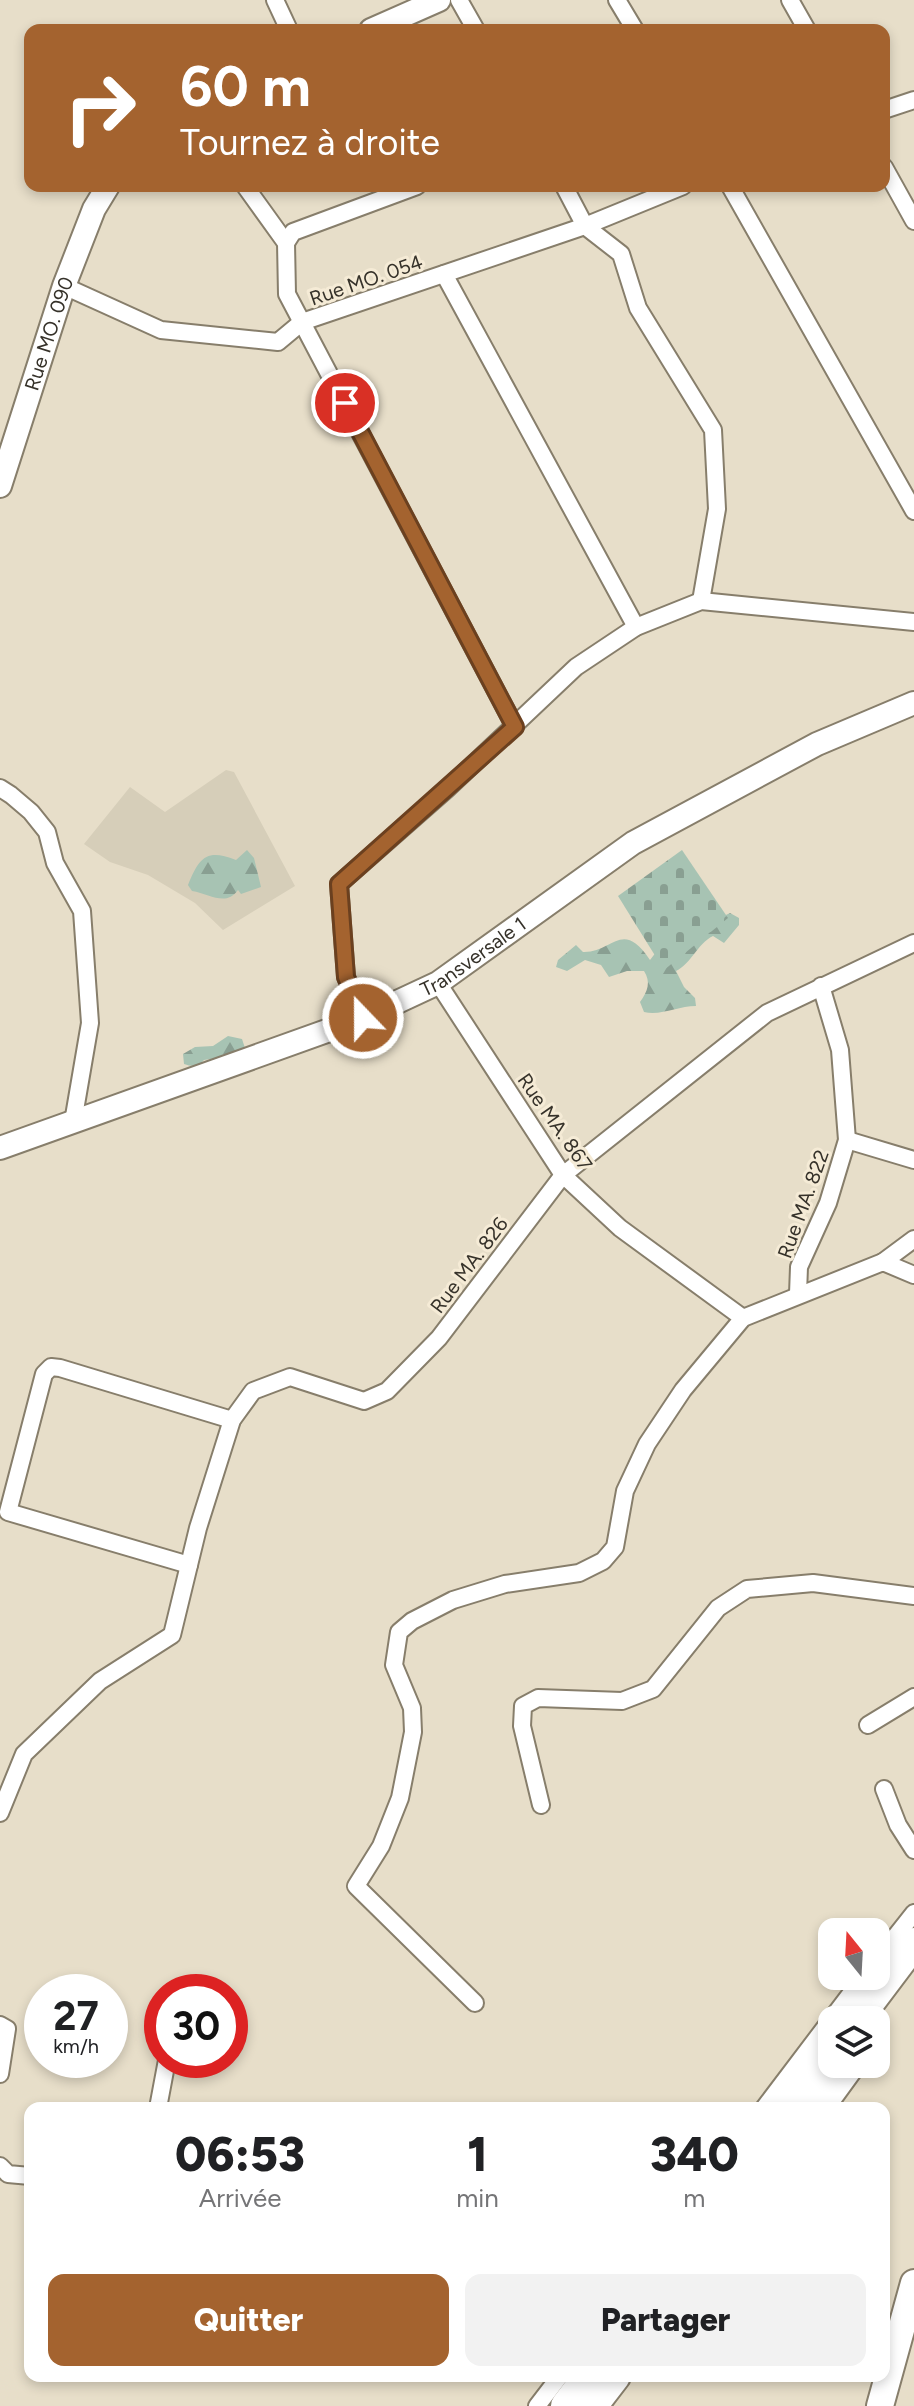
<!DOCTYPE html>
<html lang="fr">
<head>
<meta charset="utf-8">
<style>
  body { margin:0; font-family:Figtree,sans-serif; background:#f2f2f2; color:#202124; height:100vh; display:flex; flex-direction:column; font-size:30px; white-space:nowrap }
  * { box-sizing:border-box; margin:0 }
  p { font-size:26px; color:#757577 }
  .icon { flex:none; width:44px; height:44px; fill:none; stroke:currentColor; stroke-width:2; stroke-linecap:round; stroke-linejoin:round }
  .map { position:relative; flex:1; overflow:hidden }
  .sheet { position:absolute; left:24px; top:2102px; width:866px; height:280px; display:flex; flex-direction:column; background:#fff; border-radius:16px; box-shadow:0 4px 12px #0003 }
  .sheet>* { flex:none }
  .guide { position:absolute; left:24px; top:24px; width:866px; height:168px; border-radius:16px; box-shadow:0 4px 12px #0003; background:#a4632f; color:#fff; overflow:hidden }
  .needle { width:52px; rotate:342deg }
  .buttons { position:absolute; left:818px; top:1918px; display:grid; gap:16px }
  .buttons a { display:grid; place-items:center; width:72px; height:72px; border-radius:16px; background:#fff; box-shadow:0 4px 12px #0003; font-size:40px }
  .speed { position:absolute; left:24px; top:1974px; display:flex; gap:16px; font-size:40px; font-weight:700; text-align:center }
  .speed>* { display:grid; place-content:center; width:104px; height:104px; border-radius:50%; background:#fff; box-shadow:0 4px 12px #0003; line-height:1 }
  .speed small { font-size:20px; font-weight:400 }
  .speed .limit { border:12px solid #d22; background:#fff; color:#111 }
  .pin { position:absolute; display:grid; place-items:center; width:68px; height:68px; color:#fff; margin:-34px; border:4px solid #fff; border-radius:50%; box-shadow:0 2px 8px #0007 }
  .me { position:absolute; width:88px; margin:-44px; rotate:338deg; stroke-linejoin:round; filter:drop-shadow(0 0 6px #0008) }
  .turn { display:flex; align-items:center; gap:28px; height:168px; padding:0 24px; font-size:36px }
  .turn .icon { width:104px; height:104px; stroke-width:2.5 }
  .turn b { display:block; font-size:56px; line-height:68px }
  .eta { display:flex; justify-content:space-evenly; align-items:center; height:136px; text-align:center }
  .eta b { font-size:48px; font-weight:800; line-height:56px }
  .primary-button { display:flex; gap:16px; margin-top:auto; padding:16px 24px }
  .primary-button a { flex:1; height:92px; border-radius:16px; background:#a4632f; color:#fff; font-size:32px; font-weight:800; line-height:92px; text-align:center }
  .primary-button a+a { background:#f2f2f2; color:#202124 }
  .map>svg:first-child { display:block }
</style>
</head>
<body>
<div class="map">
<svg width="914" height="2406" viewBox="0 0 914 2406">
  <defs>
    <pattern id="forest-firs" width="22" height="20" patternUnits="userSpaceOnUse" patternTransform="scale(2)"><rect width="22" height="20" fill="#a7c3b3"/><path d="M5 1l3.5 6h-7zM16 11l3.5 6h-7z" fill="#899f92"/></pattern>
    <pattern id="cemetery-stones" width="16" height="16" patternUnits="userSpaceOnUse" patternTransform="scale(2)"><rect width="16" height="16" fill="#a7c3b3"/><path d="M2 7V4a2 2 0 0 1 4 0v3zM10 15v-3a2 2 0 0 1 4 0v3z" fill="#899f92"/></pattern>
  </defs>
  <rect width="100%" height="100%" fill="#e7dec9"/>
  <path fill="#d6ceb9" d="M 226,770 L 234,772 L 295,886 L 223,930 L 195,903 L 148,875 L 110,862 L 84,844 L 130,787 L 165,812 Z"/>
  <g fill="url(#forest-firs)">
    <path d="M 247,850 L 254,858 L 261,887 L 241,894 L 238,890 C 226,907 210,894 192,891 L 188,885 C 199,858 206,848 236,860 Z"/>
    <path d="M 730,913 L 739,918 L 739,925 L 724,943 L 713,936 C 697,944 692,963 676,971 L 684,987 L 695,998 L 696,1006 C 678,1006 661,1016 644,1012 L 640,1002 C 648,991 651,982 644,971 L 627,971 L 609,977 L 601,965 L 585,960 L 567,971 L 556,967 L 558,960 L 576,945 L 583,952 C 613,953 622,918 650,960 L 660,947 Z"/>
    <path d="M 228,1036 L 242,1039 L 245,1048 L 237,1055 L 204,1060 C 198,1067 193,1067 184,1064 L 183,1054 L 195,1047 L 213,1046 Z"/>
  </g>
  <path fill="url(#cemetery-stones)" d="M 682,850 L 728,918 L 664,970 L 618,896 Z"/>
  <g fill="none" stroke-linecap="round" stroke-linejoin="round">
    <path stroke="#6a8bab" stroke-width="4" d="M 884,2307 L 885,2307"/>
    <g stroke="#877e6b" stroke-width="20">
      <g id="street">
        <path d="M 275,0 L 289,30"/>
        <path d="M 459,0 L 476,30"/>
        <path d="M 617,0 L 635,30"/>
        <path d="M 790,0 L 807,30"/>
        <path d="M 884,110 L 914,100"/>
        <path d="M 884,167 L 914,221"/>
        <path d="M 245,186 L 286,243 L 287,294 L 515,727"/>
        <path d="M 564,186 L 585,226 L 621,254 L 638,308 L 713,430 L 717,509 L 701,601"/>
        <path d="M 730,186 L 914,511"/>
        <path d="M 286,243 L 293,232 L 417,186"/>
        <path d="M 444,274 L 636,627"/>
        <path d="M 64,286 L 161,330 L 278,342 L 302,322 L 585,226 L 683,186"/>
        <path d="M 0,788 L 11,795 L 31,812 L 47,832 L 55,863 L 82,911 L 90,1023 L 73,1122"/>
        <path d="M 438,983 L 563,1175 L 620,1228 L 743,1318"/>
        <path d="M 363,1018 L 346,977 L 339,884 L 447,789 L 576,667 L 636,627 L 701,601 L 914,622"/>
        <path d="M 847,1140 L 914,1160"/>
        <path d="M 883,1262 L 914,1239"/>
        <path d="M 798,1294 L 799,1267 L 828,1203 L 847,1140 L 840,1050 L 821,986"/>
        <path d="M 189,1565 L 8,1512 L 44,1374 L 51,1367 L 60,1368 L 232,1420"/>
        <path d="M 868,1725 L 914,1697"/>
        <path d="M 884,1789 L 898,1825 L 914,1850"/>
        <path d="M 541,1805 L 522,1726 L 523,1706 L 538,1698 L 622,1701 L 653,1689 L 718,1608 L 747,1589 L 813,1583 L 914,1596"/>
        <path d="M 0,1813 L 24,1754 L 100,1681 L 172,1635 L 198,1528 L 232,1420 L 253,1391 L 290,1377 L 364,1401 L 387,1391 L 439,1338 L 563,1175 L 767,1013 L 914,943"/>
        <path d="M 876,1961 L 914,1913"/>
        <path d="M 475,2003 L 356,1886 L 381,1846 L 400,1798 L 413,1732 L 412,1708 L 394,1665 L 399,1632 L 412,1621 L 453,1600 L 505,1584 L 579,1573 L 603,1561 L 615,1547 L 625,1491 L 647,1444 L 683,1390 L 743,1318 L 883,1262 L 914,1275"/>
        <path d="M 0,2025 L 7,2029 L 0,2074"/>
        <path d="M 158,2108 L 167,2060"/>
        <path d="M 764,2108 L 864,1976"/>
        <path d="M 0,2166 L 8,2174 L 30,2176"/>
        <path d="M 537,2406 L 560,2376"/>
      </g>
    </g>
    <g stroke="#877e6b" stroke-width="26">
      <g id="secondary">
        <path d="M 371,30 L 439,0"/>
        <path id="s1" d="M 0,486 L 64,286 L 94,209 L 108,186"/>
        <path id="s2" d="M 0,1148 L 363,1018 L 438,983 L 633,843 L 817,744 L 914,703"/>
      </g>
    </g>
    <g stroke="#877e6b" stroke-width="30">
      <path id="primary" d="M 880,2406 L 914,2283"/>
    </g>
    <g stroke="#877e6b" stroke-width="34">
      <g id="highway">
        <path d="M 856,2020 L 914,1943"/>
        <path d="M 789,2108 L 832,2051"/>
        <path d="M 818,2108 L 850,2064"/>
        <path d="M 566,2406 L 589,2376"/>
        <path d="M 592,2406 L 615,2376"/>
      </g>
    </g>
    <use href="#street" stroke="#fff" stroke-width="16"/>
    <use href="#secondary" stroke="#fff" stroke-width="22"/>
    <use href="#primary" stroke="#fff" stroke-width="26"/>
    <use href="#highway" stroke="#fff" stroke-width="30"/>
  </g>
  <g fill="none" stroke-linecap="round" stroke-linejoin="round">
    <g stroke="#6b401f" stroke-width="20">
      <path id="route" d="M 345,403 L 515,727 L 339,884 L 346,977 L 363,1018"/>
    </g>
    <use href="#route" stroke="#a4632f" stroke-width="14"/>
  </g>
  <g text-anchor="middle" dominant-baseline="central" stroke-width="6" stroke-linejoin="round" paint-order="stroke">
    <g font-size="20" fill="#36322a" stroke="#f5ebd6">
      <text transform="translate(366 280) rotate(-19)">Rue MO. 054</text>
      <text stroke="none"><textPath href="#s1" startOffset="160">Rue MO. 090</textPath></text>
      <text stroke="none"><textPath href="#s2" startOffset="512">Transversale 1</textPath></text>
      <text transform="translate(555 1122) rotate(55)">Rue MA. 867</text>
      <text transform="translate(803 1204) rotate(-70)">Rue MA. 822</text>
      <text transform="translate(469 1265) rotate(-53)">Rue MA. 826</text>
    </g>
  </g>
</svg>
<div class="buttons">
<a><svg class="needle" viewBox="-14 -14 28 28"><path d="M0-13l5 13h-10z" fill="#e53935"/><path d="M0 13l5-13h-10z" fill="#757577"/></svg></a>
<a><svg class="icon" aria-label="layers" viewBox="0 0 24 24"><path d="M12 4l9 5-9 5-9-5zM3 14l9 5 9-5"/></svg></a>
</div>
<div class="speed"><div>27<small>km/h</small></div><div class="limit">30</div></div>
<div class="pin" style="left:345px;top:403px;background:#d93025"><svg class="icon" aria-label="arrive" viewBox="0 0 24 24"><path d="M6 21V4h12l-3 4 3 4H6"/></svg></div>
<svg class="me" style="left:363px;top:1018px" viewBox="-20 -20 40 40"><circle r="17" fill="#a4632f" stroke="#fff" stroke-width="3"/><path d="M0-11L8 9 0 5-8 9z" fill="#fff"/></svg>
<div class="guide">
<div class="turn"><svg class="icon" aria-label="right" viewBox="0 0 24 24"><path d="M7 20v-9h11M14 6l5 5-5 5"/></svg><div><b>60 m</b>Tournez à droite</div></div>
</div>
<section class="sheet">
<div class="eta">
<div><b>06:53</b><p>Arrivée</p></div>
<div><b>1</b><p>min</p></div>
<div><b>340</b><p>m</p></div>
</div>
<div class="primary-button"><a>Quitter</a><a>Partager</a></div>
</section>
</div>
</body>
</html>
